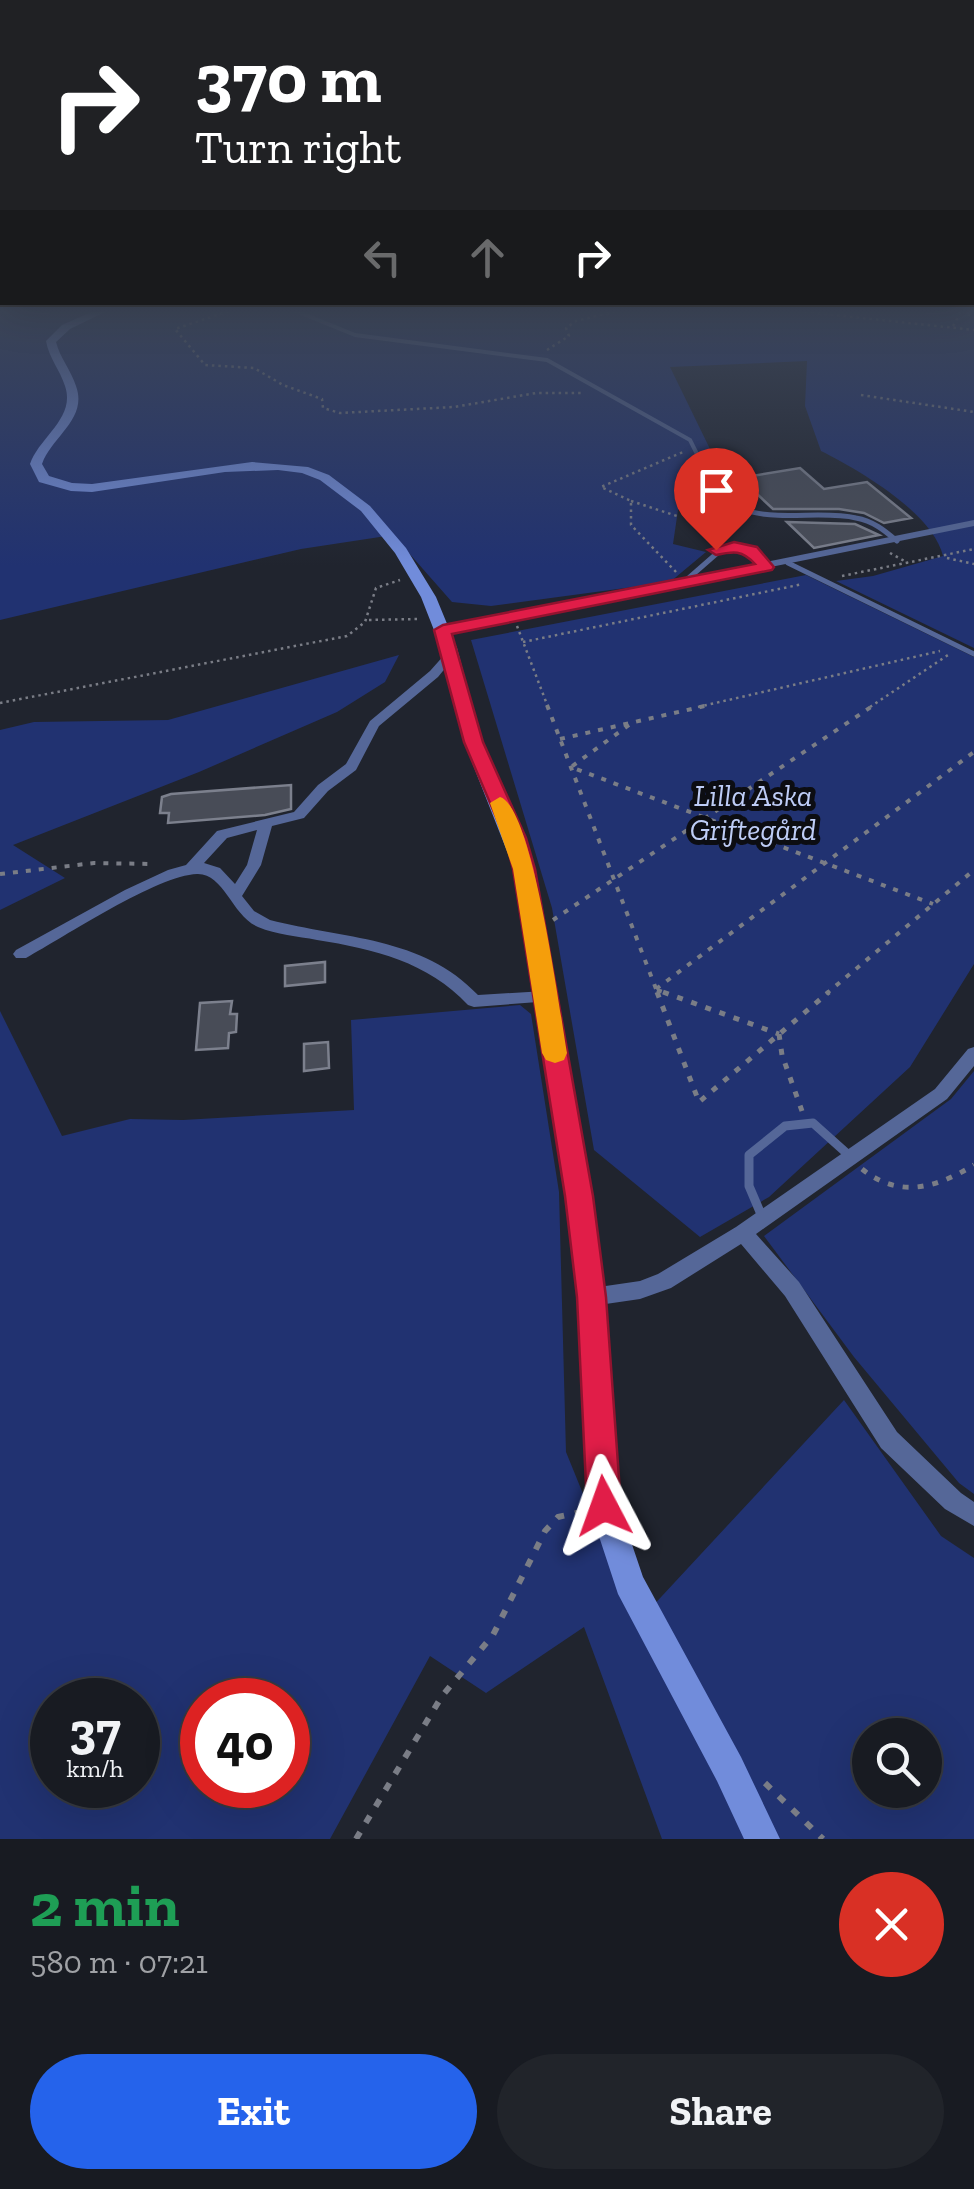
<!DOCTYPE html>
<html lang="en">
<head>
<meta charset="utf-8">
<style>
  body { margin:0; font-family:"Zilla Slab",serif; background:#21242a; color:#f1f3f6; height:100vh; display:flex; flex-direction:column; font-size:38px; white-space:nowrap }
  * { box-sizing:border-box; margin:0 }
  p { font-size:32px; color:#9fa1a5 }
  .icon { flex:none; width:55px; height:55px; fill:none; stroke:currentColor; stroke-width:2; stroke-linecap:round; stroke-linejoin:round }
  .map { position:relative; height:1839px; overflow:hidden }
  .sheet { display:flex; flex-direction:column; background:#181b22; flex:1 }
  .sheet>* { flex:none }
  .guide { position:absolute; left:0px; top:0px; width:975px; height:305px; box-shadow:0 10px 40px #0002,0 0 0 2px #363940; background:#202124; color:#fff; overflow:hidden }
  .buttons { position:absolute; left:852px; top:1718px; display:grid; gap:20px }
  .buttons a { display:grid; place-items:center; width:90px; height:90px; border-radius:50%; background:#181b22; box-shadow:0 10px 40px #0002,0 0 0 2px #363940; font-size:50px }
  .speed { position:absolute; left:30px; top:1678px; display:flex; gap:20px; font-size:50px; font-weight:700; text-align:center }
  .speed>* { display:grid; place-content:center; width:130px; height:130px; border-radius:50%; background:#181b22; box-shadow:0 10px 40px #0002,0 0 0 2px #363940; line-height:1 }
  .speed small { font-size:25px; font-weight:400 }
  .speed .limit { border:15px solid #d22; background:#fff; color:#111 }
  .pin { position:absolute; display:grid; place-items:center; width:85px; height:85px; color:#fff; margin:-102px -42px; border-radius:50% 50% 50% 0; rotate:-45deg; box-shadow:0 0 10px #0007 }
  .pin .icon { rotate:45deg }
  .me { position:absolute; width:110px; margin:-55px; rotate:356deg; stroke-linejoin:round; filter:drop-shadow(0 0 8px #0008) }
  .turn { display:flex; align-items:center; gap:35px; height:210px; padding:0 30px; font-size:45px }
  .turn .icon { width:130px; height:130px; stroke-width:2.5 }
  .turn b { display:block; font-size:70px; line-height:85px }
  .lanes { display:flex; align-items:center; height:95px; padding:0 30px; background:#0003; justify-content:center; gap:50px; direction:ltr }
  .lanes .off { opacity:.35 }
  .round { display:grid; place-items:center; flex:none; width:105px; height:105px; border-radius:52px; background:#21242a }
  .overview { display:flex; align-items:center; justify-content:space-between; height:170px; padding:0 30px }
  h1 { font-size:60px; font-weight:700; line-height:75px; color:#1e9e55 }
  .cta { display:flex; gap:20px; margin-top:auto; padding:20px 30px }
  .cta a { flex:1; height:115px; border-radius:60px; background:#2563eb; color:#fff; font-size:40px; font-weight:700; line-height:115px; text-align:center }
  .cta a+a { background:#21242a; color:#f1f3f6 }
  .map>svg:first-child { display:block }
</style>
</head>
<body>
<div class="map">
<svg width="974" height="1839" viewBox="0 0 974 1839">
  <rect width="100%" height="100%" fill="#20242e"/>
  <g fill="#213271" fill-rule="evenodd">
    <path d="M 0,309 L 974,309 L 974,648 L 836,581 L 873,576 L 943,556 C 933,513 859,470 821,451 L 805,406 L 807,361 L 670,367 L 710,449 L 710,487 L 716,511 L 678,510 L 673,544 L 706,552 L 670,582 L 491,606 L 452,602 L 393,535 L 301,549 L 0,620 Z"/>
    <path d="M 806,575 L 974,657 L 974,964 L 910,1067 L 769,1197 L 700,1237 L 594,1150 L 552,908 L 471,640 Z"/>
    <path d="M 399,655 L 385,682 L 337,712 L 199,772 L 13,845 L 65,878 L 0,910 L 0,730 L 34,722 L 168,720 Z"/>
    <path d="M 520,1005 L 531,1014 L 559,1192 L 566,1452 L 636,1624 L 844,1400 L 941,1536 L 974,1558 L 974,1839 L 662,1839 L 584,1627 L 486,1693 L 430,1656 L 330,1839 L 0,1839 L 0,1011 L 62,1136 L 130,1119 L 183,1120 L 354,1110 L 351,1020 ZM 52,1700 L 138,1700 L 138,1785 L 52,1785 ZM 202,1700 L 288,1700 L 288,1785 L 202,1785 ZM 870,1735 L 925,1735 L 925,1790 L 870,1790 Z"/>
    <path d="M 974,1071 L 974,1494 L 959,1483 L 854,1357 L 764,1236 L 951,1099 Z"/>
  </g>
  <g fill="#484c57" stroke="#7c808d" stroke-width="2.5">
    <path d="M 800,468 L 824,489 L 867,482 L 911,518 L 884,523 L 864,513 L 839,509 L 773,509 L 740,478 Z"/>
    <path d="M 787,522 L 855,524 L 879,535 L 814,548 Z"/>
    <path d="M 291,785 L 291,809 L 265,815 L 168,823 L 169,813 L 160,813 L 162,797 L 171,794 Z"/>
    <path d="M 325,962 L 325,982 L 285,986 L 285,966 Z"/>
    <path d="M 232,1001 L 230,1014 L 237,1014 L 236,1032 L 229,1033 L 228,1048 L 196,1050 L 200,1003 Z"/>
    <path d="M 328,1042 L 329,1068 L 304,1071 L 304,1044 Z"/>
  </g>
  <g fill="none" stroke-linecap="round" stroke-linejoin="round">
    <g stroke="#7a7d86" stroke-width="2.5" stroke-dasharray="2.5 4" stroke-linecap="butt">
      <path d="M 235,309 L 175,329 L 205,365 L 254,368 L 283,385 L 322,399 L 323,408 L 340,413 L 454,407 L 536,393 L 582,393"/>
      <path d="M 779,309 L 974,330"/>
      <path d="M 962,311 L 974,317"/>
      <path d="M 953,326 L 963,309"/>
      <path d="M 547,350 L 569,336 L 566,328 L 576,321 L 625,309"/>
      <path d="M 861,395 L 974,412"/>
      <path d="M 631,501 L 680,517"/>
      <path d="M 890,553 L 908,563"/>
      <path d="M 947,558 L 974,564"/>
      <path d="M 676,572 L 631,525 L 631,501 L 601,487 L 683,452"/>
      <path d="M 842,576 L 974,549"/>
      <path d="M 369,620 L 419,619"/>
      <path d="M 517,626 L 548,707"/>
      <path d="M 523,642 L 803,584"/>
      <path d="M 0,703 L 347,636 L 365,622 L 376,588 L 400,580"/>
      <path d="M 698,707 L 940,651"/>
      <path d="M 870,707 L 948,655"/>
    </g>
    <g stroke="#7a7d86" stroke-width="4" stroke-dasharray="5 8" stroke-linecap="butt">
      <path d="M 547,705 L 658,994"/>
      <path d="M 629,725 L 571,767 L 933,904"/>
      <path d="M 560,739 L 709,705"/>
      <path d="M 0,874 L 94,863 L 153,864"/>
      <path d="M 553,920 L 874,705"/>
      <path d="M 656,989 L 974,752"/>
      <path d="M 657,990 L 669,994"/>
      <path d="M 826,994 L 974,870"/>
    </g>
    <g stroke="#7a7d86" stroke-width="5" stroke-dasharray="6 9" stroke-linecap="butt">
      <path d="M 657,992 L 699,1102 L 829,992"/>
      <path d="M 663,992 L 779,1034"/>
      <path d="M 779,1034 L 782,1055 L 802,1111"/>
      <path d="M 862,1169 C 899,1199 936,1188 974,1165"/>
    </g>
    <g stroke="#7a7d86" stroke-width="6" stroke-dasharray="8 11" stroke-linecap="butt">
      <path d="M 765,1783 L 823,1839"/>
      <path d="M 356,1839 L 442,1696 L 493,1635 L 545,1531 L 558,1517 L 581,1512"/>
    </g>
    <path stroke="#556798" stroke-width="4" d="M 291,309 L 355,335 L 547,360 L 690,440 L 712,484"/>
    <g stroke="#556798" stroke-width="5">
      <path d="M 711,481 C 738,534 810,507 856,518 C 873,521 884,530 897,541"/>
      <path d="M 716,551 L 722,498"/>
      <path d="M 788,563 L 974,654"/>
      <path d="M 683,583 L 723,548 L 751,550 L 766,567"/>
    </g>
    <path stroke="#556798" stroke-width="9" d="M 763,1219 L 749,1186 L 749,1155 L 785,1126 L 813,1123 L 852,1158"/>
    <g fill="#556798" fill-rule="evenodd">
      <path d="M 974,520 L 974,526 L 443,633 L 437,630 L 443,627 Z"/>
      <path d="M 450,651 L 456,655 L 438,677 L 379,726 L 356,770 L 328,791 L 304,818 L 272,826 L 261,865 L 242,896 L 254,911 L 270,920 C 343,939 422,936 478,995 L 545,991 L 551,993 L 553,997 L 551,1001 L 474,1007 L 468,1005 C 428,962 374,949 317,940 C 297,936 277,935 258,927 C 232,916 224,873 197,874 C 158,875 64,937 26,958 L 16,958 L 13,954 L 16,950 L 125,890 L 168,870 L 186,865 L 217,831 L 294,812 L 318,785 L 346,764 L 370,721 L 430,671 L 446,653 ZM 257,830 L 247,865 L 235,884 L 220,868 L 204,863 L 227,838 Z"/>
      <path d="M 974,1047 L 974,1066 L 947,1099 L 756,1234 L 799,1282 L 897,1432 L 961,1493 L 974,1502 L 974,1526 L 945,1509 L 881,1448 L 785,1296 L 741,1244 L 671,1288 L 640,1299 L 592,1306 L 585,1304 L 582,1297 L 585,1290 L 592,1288 L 640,1281 L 658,1274 L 736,1227 L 935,1089 L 968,1049 Z"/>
    </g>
    <path fill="#718cdb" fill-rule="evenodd" d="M 98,309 L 111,309 L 70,329 L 56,342 C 60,358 71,370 76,386 C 88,419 52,436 42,464 L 49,476 L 72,483 L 92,484 L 252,462 L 308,467 L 329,475 L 370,506 L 406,548 L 436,597 L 457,648 L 482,742 L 534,869 L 591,1196 L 605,1297 L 619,1506 L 643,1577 L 741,1757 L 780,1839 L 744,1839 L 717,1781 L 618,1594 L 589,1506 L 579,1297 L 567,1196 L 514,869 L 464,742 L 441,648 L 421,597 L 395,553 L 361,511 L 320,480 L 302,473 L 278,470 L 225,472 L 92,492 L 71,491 L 39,482 L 30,464 C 39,437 76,418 65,386 C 60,370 49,358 46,341 L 62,325 Z"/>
  </g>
  <linearGradient id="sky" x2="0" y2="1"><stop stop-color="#121419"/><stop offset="0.55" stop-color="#3c4557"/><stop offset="1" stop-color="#3c4557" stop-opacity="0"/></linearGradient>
  <rect width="974" height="566" fill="url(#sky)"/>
  <path fill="#e11d48" stroke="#92132f" stroke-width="2.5" d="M 734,542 L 757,547 L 774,567 L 772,570 L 452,634 L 483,742 L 526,838 L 535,869 L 593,1196 L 606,1297 L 621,1506 L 616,1518 L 604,1523 L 592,1518 L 587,1506 L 577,1297 L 565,1196 L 513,869 L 505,838 L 464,742 L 434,630 L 443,625 L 755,564 C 742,550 734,551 716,555 L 708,550 Z"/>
  <path fill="#f59e0b" d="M 500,797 C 533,806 560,1014 567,1053 L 564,1060 L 555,1063 L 546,1060 L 542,1053 L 513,869 L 490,803 Z"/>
  <g text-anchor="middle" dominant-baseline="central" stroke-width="10" stroke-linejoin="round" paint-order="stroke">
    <g font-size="30" font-style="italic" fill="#becdf6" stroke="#0c0d12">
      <text x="753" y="796">Lilla Aska<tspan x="753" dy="34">Griftegård</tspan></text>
    </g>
  </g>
</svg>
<div class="buttons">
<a><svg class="icon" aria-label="search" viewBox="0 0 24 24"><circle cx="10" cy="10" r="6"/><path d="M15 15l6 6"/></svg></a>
</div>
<div class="speed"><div>37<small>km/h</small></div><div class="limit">40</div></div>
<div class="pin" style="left:716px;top:550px;background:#d93025"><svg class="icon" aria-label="arrive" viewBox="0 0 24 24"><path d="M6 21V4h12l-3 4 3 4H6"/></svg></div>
<svg class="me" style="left:604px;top:1506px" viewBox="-20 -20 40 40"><path d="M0-17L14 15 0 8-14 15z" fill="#e11d48" stroke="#fff" stroke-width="4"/></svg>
<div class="guide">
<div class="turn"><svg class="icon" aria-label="right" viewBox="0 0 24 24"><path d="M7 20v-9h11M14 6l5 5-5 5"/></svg><div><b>370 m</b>Turn right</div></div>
<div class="lanes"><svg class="icon off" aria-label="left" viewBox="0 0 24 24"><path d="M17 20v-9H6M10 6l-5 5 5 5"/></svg><svg class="icon off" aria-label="ahead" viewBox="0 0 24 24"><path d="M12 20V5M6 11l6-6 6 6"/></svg><svg class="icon" aria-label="right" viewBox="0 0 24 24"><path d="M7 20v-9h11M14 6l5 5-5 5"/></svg></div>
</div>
</div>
<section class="sheet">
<div class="overview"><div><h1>2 min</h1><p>580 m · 07:21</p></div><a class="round" style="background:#d93025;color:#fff"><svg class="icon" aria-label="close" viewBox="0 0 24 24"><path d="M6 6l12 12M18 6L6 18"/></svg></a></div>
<div class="cta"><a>Exit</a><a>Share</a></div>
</section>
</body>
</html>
